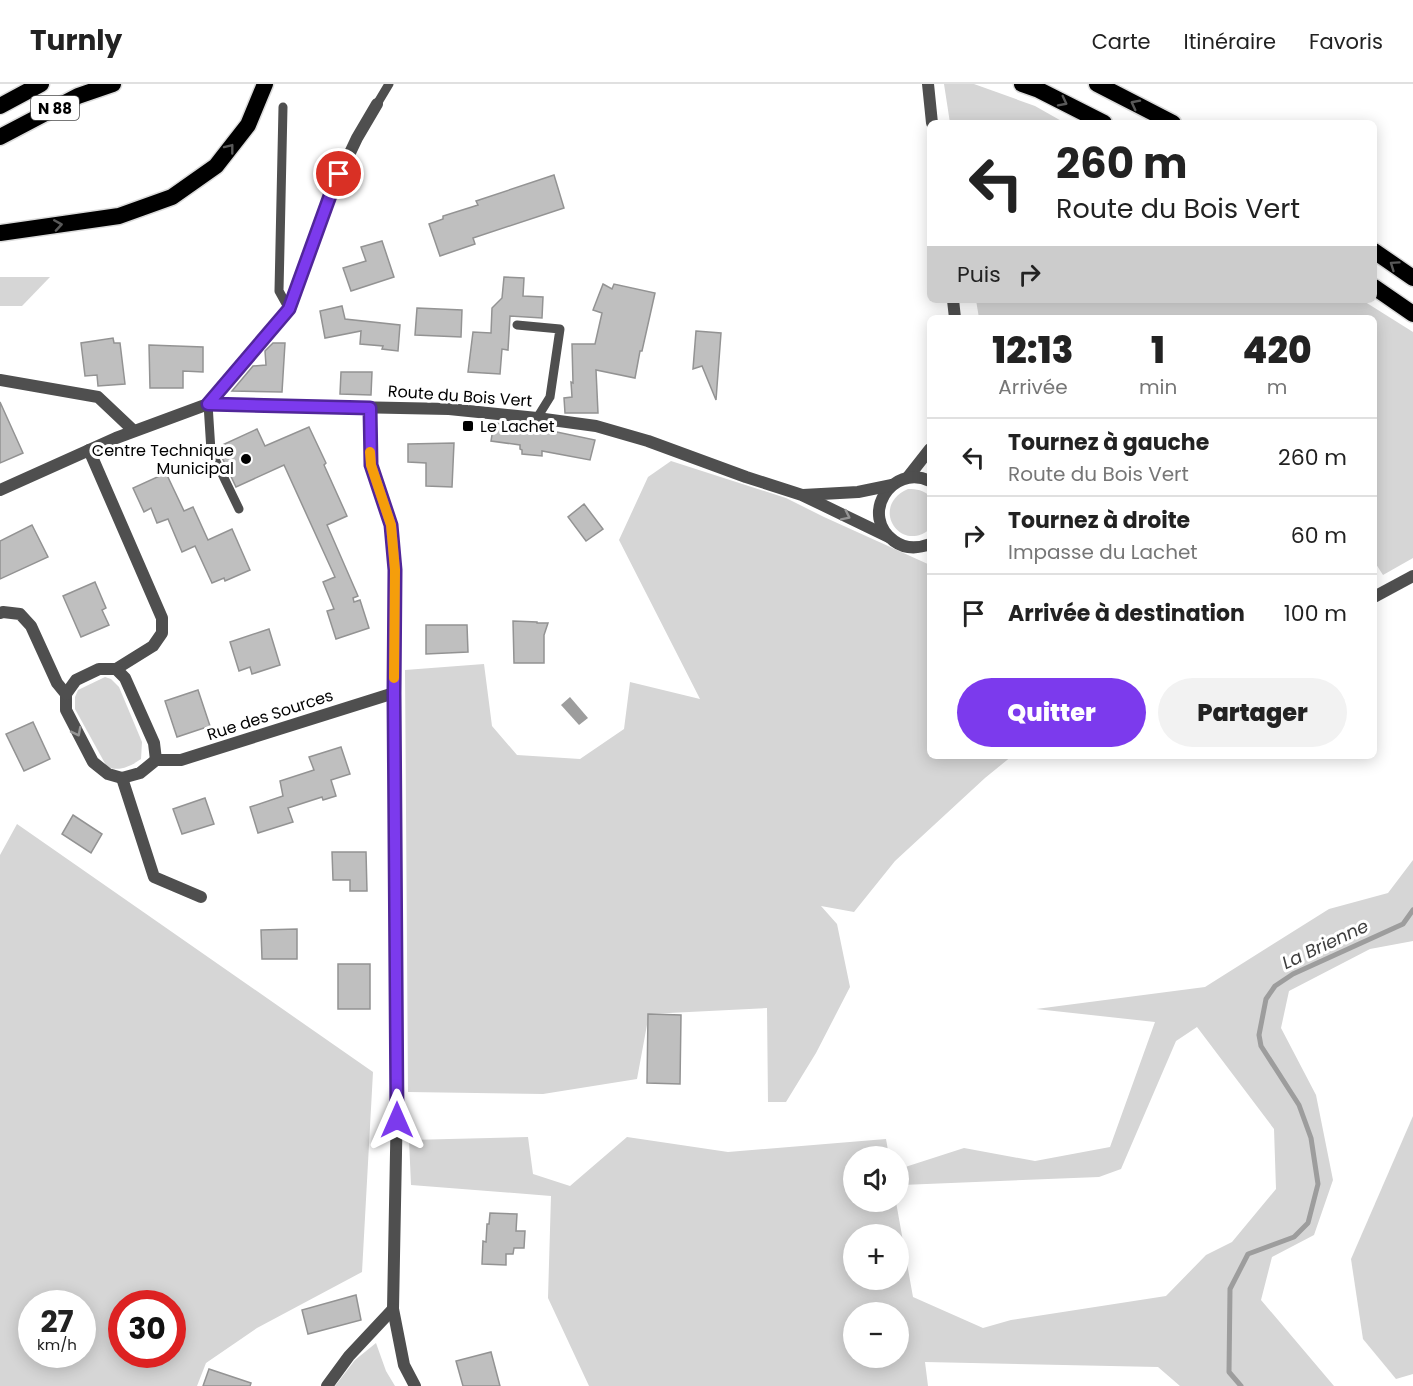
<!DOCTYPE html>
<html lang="fr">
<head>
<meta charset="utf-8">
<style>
  body { margin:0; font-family:Poppins,sans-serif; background:#f2f2f2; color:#222; height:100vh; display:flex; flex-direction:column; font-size:22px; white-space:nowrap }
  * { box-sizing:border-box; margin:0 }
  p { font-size:20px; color:#767676 }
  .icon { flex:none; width:33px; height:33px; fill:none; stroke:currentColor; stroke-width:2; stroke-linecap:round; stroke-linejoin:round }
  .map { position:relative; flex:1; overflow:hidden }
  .side { position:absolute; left:927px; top:231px; width:450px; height:444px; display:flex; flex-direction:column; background:#fff; border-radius:9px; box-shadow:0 3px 15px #0003 }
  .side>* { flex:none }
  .guide { position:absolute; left:927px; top:36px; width:450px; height:183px; border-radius:9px; box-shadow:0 3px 15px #0003; background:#fff; color:#222; overflow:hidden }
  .tools { position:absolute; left:843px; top:1062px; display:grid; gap:12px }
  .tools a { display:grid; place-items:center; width:66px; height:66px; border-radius:50%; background:#fff; box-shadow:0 3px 15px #0003; font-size:30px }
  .speed { position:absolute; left:18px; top:1206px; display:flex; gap:12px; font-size:30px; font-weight:700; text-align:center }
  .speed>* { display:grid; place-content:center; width:78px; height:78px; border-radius:50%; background:#fff; box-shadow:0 3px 15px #0003; line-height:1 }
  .speed small { font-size:15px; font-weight:400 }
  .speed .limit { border:9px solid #d22; background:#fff; color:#111 }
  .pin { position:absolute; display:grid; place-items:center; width:51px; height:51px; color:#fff; margin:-26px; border:3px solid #fff; border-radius:50%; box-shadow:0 2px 6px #0007 }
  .me { position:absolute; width:66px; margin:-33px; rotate:0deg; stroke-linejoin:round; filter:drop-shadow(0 0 4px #0008) }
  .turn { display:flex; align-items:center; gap:21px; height:126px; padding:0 30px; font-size:27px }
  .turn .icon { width:78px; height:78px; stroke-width:2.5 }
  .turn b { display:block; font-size:42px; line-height:51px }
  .then { display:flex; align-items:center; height:57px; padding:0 30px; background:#0003; gap:12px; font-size:22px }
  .eta { display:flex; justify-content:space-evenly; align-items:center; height:102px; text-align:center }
  .eta b { font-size:36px; font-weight:800; line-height:42px }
  .primary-button { display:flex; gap:12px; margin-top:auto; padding:12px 30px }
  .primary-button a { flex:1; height:69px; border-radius:36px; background:#7c3aed; color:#fff; font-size:24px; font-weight:800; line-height:69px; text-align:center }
  .primary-button a+a { background:#f2f2f2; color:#222 }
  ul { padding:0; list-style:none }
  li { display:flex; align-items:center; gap:18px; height:78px; padding:0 30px; border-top:2px solid #e0e0e0 }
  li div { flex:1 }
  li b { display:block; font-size:22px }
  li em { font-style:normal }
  header { display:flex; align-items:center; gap:36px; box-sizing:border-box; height:84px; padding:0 30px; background:#fff; border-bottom:2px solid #e0e0e0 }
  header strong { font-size:28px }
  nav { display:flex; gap:33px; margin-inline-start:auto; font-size:21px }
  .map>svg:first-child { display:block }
</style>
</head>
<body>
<header>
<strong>Turnly</strong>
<nav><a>Carte</a><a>Itinéraire</a><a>Favoris</a></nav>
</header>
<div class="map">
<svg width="1413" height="1302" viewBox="0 0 1413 1302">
  <rect width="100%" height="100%" fill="#fff"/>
  <g fill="#d6d6d6" fill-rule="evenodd">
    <path d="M 944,0 L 974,0 L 1035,22 L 1065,39 L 950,39 Z"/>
    <path d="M 0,193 L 50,193 L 22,222 L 0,222 Z"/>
    <path d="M 976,216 L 1362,216 L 1413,248 L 1413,474 L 1383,491 L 1374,477 L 1374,234 L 979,234 Z"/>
    <path d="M 671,377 L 786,414 L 824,433 L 930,481 L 930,672 L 1012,672 L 985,694 L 895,777 L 854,828 L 821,822 L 837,840 L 850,903 L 816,969 L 786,1018 L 768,1018 L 767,924 L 649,930 L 637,995 L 543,1010 L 408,1008 L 405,586 L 484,580 L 492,642 L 517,671 L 580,675 L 624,645 L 630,598 L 700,615 L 619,456 L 648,393 Z"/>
    <path d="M 908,405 C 917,405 923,406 930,412 L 930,445 C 900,470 869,422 908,405 Z"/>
    <path d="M 105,593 L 111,595 L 119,603 L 142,658 L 141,675 C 131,682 120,688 107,683 L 75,625 L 75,613 L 78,606 Z"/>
    <path d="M 17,740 L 373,988 L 362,1188 L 257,1244 L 206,1279 L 197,1302 L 0,1302 L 0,771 ZM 32,1220 L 82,1220 L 82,1270 L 32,1270 ZM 122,1220 L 172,1220 L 172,1270 L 122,1270 Z"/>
    <path d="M 1413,776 L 1413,857 L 1370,865 L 1289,907 L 1281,944 L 1316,1011 L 1333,1096 L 1314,1151 L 1272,1173 L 1261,1216 L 1334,1302 L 1180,1302 L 1158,1283 L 925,1278 L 928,1302 L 589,1302 L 548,1214 L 551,1112 L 411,1101 L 409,1056 L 528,1053 L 533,1090 L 570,1102 L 627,1053 L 728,1068 L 886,1055 L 889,1072 L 854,1072 L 854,1118 L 896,1118 L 913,1213 L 983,1244 L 1011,1236 L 1166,1212 L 1206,1171 L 1232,1158 L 1276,1105 L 1274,1045 L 1197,943 L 1176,957 L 1121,1085 L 1099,1093 L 902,1101 L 899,1085 L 964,1064 L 1035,1077 L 1110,1063 L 1155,938 L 1036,925 L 1205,903 L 1329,825 L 1388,809 ZM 854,1150 L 898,1150 L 898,1196 L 854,1196 ZM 854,1228 L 898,1228 L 898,1274 L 854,1274 Z"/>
    <path d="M 1413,1032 L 1413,1290 L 1396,1295 L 1363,1255 L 1351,1175 Z"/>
    <path d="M 376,1259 L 386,1287 L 395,1302 L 335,1302 L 355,1276 Z"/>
  </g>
  <path fill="#9d9d9d" d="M 570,613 L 588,634 L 579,641 L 561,621 Z"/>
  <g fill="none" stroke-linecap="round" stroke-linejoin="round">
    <path stroke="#9d9d9d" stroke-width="5" d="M 1241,1302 L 1229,1288 L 1230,1205 L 1248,1170 L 1294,1153 L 1308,1139 L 1318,1100 L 1311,1054 L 1299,1021 L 1261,962 L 1259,951 L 1266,915 L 1275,902 L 1293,890 L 1403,840 L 1413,826"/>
  </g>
  <g fill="#bfbfbf" stroke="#939393" stroke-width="1.5">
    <path d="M 554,91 L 564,124 L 473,154 L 475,160 L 440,172 L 429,140 L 443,135 L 443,132 L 478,121 L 476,117 Z"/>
    <path d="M 382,157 L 394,193 L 351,207 L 343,184 L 366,177 L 361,163 Z"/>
    <path d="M 504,193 L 524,194 L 523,212 L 543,213 L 542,234 L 510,232 L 508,266 L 502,265 L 500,290 L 468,288 L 473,248 L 491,249 L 492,224 L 502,214 Z"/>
    <path d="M 603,200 L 612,205 L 614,200 L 655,209 L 642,267 L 640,267 L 635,294 L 596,286 L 598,329 L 565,329 L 564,314 L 572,313 L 571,298 L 573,299 L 572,260 L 595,260 L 602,229 L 593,226 Z"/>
    <path d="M 342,222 L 345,235 L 400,241 L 398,267 L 382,265 L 383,262 L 360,260 L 361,247 L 325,254 L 320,227 Z"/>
    <path d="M 417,224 L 462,226 L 461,253 L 415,251 Z"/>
    <path d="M 696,247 L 721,249 L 716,316 L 702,282 L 693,285 Z"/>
    <path d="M 113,254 L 114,259 L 120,259 L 125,300 L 98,302 L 97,291 L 85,292 L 81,259 Z"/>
    <path d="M 273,259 L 285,259 L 282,308 L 232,307 L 253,282 L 266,281 L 265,267 Z"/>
    <path d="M 149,261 L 203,263 L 203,288 L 183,287 L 183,304 L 150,304 Z"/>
    <path d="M 341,288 L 372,288 L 371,311 L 340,310 Z"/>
    <path d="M 0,318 L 23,369 L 0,379 Z"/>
    <path d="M 494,339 L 533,343 L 595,356 L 590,376 L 542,367 L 542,372 L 522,370 L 522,366 L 520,365 L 520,361 L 491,357 Z"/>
    <path d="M 309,343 L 326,379 L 324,381 L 347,432 L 327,441 L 358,512 L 353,514 L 354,518 L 360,516 L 369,544 L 336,555 L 327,527 L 334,525 L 323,498 L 335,493 L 284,381 L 236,403 L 218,365 L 218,363 L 257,345 L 265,362 Z"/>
    <path d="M 454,359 L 452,403 L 426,402 L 426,379 L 408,378 L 408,360 Z"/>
    <path d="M 166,389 L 184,427 L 193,423 L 208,456 L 232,445 L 250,486 L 225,497 L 224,494 L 212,499 L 195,462 L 182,468 L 168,435 L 157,439 L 151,424 L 144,428 L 133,404 Z"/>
    <path d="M 584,420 L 603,445 L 586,457 L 568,433 Z"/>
    <path d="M 32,441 L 48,473 L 0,495 L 0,457 Z"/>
    <path d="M 95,498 L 106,524 L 102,526 L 109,541 L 81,553 L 63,512 Z"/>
    <path d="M 513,537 L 537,538 L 537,539 L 548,539 L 544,551 L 544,579 L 514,579 Z"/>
    <path d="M 426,541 L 467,541 L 468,568 L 426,570 Z"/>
    <path d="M 269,545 L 280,581 L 252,590 L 250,583 L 239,587 L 230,558 Z"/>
    <path d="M 198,606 L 210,642 L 177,653 L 165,617 Z"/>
    <path d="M 33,638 L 50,675 L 24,687 L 6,650 Z"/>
    <path d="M 341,663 L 350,690 L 331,696 L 336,712 L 323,716 L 322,713 L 288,724 L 293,738 L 258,749 L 250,723 L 283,712 L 280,697 L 314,686 L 309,673 Z"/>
    <path d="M 205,714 L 214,740 L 182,750 L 173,725 Z"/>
    <path d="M 73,731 L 102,750 L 91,769 L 62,750 Z"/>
    <path d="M 332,768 L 366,768 L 367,807 L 350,807 L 350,796 L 333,796 Z"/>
    <path d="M 297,845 L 297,875 L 262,875 L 261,846 Z"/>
    <rect x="338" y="880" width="32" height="45"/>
    <path d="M 648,930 L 681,931 L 680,1000 L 647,999 Z"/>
    <path d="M 490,1129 L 517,1130 L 516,1147 L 525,1147 L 524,1164 L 514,1164 L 513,1170 L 506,1170 L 506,1181 L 482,1180 L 483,1157 L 486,1158 L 487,1140 L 489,1140 Z"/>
    <path d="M 356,1211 L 361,1236 L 308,1250 L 302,1226 Z"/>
    <path d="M 491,1268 L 500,1302 L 463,1302 L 456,1277 Z"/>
    <path d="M 209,1285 L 251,1299 L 250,1302 L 203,1302 Z"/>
  </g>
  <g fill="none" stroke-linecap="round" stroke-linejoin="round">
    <g stroke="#dbdbdb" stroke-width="19">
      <g id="trunk">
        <path d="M 1022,0 L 1039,6 L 1104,39"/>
        <path d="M 1097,0 L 1173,39"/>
        <path d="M 0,22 L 41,0"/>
        <path d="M 0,53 L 78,12 L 113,0"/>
        <path d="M 0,149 L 119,132 L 172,113 L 216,82 L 248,41 L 265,0"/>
        <path d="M 1374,167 L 1413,194"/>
        <path d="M 1374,203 L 1413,230"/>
      </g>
    </g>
    <g stroke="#4f4f4f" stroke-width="9">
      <path d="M 377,20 L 389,0"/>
      <path d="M 283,23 L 279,207 L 289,225"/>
      <path d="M 517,241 L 560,245 L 550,313 L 537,334"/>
      <path d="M 208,320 L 211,367 L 239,425"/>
    </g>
    <g stroke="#4f4f4f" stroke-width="12">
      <path d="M 0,296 L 98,313 L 134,347"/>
      <path d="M 208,320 L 289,225 L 331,109 L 357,54 L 377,20"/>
      <path d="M 370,324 L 371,381 L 391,441 L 395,486 L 394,609 L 397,1017 L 393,1225 L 404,1281 L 415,1302"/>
      <path d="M 89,366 L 162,534 L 162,549 L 153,562 L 116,585 L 99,585 L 76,596 L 66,610 L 66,626 L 93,678 L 108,690 L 122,694 L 140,689 L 156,676 L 181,676 L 394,609"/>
      <path d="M 1374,513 L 1413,492"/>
      <path d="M 0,529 L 3,528 L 20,530 L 31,542 L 57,599 L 66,610"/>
      <path d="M 116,585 L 125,594 L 154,659 L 156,676"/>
      <path d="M 122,694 L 154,793 L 201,813"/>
      <path d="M 327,1302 L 349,1272 L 393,1225"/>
    </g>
    <g stroke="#4f4f4f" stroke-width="12">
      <path d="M 928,0 L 932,39"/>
      <path d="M 953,216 L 955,234"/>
      <path d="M 908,393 L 930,365"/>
      <path d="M 930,397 C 891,379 859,432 894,457 C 905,465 917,465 930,460"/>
      <path d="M 0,406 L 116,354 L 208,320 L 449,325 L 537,334 L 596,342 L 648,357 L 746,393 L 802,411 L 889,453"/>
      <path d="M 803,411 L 858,408 L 892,401"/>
    </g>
    <use href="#trunk" stroke="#000" stroke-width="16"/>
  </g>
  <defs><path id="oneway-chevron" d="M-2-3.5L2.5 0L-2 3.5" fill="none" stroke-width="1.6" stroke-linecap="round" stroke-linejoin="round" transform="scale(1.5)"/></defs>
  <g stroke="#595959">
    <use href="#oneway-chevron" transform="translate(1063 18) rotate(27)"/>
    <use href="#oneway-chevron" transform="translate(1135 20) rotate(-153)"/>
    <use href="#oneway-chevron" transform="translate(230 64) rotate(-52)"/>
    <use href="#oneway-chevron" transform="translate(58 141) rotate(-9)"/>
    <use href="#oneway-chevron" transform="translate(1394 181) rotate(-145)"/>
  </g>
  <g stroke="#959595">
    <use href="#oneway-chevron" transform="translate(846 432) rotate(26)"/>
    <use href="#oneway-chevron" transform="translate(77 648) rotate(63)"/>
  </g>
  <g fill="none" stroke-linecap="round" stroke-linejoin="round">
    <g stroke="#51269a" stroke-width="15">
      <path id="route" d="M 339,90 L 331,109 L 289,225 L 208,320 L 370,324 L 371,381 L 391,441 L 395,486 L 394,609 L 397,1036"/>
    </g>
    <use href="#route" stroke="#7c3aed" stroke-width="10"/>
    <path stroke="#f59e0b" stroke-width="10" d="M 370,368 L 371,381 L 391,441 L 395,486 L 394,594"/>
  </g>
  <g fill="#000" stroke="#fff" stroke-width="2">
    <rect x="462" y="336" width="12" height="12" rx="3"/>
    <circle cx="246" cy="375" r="6"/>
  </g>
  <g text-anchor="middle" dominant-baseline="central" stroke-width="6" stroke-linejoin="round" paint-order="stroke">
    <rect fill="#fff" stroke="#4c4c4c" stroke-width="1.5" x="31" y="12" width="48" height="24" rx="4.5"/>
    <g font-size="15" font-weight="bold" fill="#000">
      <text x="55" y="24">N 88</text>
    </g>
    <g font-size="16" fill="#000" stroke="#fff">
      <text transform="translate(460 312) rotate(4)">Route du Bois Vert</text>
      <text transform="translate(270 631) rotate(-18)">Rue des Sources</text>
    </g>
    <g font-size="16" fill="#000" stroke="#fff" text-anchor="start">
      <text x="480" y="342">Le Lachet</text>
      <text x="234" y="366" text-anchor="end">Centre Technique<tspan x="234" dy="18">Municipal</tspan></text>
    </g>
    <g font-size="18" font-style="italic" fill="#3e3e3e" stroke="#fff">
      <text transform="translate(1325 860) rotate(-25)">La Brienne</text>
    </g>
  </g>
</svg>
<div class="tools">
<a><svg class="icon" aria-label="sound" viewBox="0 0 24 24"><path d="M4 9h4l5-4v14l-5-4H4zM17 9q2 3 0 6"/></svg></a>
<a>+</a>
<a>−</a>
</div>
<div class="speed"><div>27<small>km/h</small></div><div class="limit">30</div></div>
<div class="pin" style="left:339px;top:90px;background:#d93025"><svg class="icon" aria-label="arrive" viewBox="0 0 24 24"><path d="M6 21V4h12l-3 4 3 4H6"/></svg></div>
<svg class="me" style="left:397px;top:1036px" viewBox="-20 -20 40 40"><path d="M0-17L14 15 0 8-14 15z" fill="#7c3aed" stroke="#fff" stroke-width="4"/></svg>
<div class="guide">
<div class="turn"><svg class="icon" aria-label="left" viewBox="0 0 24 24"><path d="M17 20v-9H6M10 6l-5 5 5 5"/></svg><div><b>260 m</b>Route du Bois Vert</div></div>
<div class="then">Puis<svg class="icon" aria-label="right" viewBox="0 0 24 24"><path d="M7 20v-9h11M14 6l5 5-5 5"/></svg></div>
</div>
<section class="side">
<div class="eta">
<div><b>12:13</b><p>Arrivée</p></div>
<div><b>1</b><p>min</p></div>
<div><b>420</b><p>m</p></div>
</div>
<ul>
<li><svg class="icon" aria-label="left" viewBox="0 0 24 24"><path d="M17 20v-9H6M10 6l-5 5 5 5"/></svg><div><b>Tournez à gauche</b><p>Route du Bois Vert</p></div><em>260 m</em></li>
<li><svg class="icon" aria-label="right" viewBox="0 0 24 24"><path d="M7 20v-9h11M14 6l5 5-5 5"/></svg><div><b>Tournez à droite</b><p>Impasse du Lachet</p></div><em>60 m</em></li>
<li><svg class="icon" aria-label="arrive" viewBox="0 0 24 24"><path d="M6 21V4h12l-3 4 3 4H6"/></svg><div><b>Arrivée à destination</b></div><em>100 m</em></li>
</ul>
<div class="primary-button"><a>Quitter</a><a>Partager</a></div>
</section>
</div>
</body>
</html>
